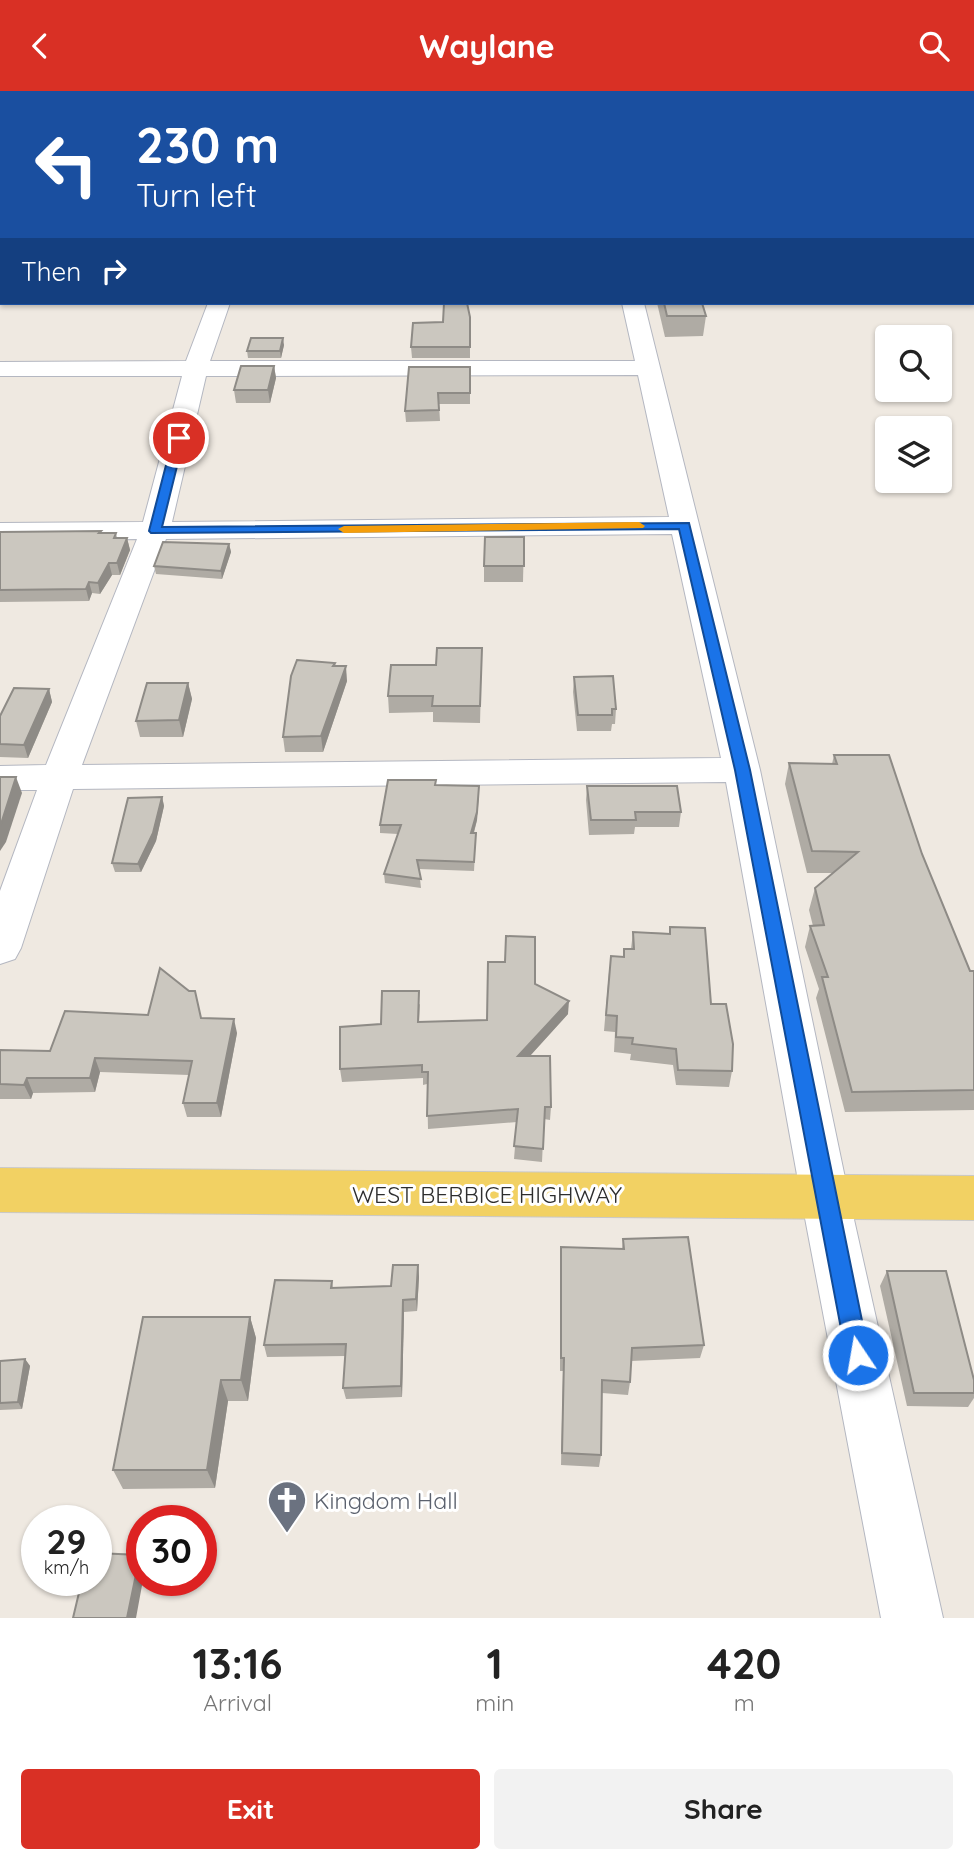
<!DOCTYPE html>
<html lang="en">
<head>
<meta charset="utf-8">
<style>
  body { margin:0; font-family:Quicksand,sans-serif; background:#f2f2f2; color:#222; height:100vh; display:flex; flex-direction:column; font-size:26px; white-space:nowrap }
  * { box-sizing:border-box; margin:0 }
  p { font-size:23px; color:#767676 }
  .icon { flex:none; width:38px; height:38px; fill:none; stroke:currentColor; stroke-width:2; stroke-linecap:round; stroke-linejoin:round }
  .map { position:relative; height:1527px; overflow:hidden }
  .side { display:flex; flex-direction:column; background:#fff; flex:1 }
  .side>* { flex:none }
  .hud { position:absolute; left:0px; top:0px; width:975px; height:214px; box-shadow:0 2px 5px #0004; background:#1a4fa0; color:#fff; overflow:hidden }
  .tools { position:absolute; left:875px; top:234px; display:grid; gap:14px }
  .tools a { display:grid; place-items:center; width:77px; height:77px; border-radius:7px; background:#fff; box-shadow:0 2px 5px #0004; font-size:35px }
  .speed { position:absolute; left:21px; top:1414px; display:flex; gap:14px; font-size:35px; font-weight:700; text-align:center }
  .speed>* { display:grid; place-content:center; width:91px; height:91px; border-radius:50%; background:#fff; box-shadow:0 2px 5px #0004; line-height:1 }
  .speed small { font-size:18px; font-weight:400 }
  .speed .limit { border:10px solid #d22; background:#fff; color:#111 }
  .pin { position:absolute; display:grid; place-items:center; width:60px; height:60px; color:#fff; margin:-30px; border:4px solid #fff; border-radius:50%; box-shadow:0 2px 7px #0007 }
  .me { position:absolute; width:77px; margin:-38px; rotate:348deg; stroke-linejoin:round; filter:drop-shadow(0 0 5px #0008) }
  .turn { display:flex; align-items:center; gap:24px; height:147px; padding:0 21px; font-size:32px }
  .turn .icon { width:91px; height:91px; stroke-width:2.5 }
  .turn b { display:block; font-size:49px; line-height:60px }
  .then { display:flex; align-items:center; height:66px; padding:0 21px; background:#0003; gap:14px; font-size:26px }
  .eta { display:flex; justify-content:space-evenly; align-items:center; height:119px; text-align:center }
  .eta b { font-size:42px; font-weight:700; line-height:49px }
  .primary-button { display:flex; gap:14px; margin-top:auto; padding:14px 21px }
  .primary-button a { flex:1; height:80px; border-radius:7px; background:#d93025; color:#fff; font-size:28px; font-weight:700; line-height:80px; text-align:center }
  .primary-button a+a { background:#f2f2f2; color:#222 }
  header { display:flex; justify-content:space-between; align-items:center; height:91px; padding:0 21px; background:#d93025; color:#fff; font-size:32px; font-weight:700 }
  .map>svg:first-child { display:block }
</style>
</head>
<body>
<header><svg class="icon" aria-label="back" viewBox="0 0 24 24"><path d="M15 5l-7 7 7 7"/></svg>Waylane<svg class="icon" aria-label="search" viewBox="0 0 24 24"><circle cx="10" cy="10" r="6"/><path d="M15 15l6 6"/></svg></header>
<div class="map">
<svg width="974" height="1527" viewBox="0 0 974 1527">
  <rect width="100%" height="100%" fill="#efe9e1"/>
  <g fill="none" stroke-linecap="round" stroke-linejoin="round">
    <g fill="#75cff0" fill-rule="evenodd">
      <path d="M 18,0 L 32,0 L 17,2 Z"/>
      <path d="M 0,23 L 2,23 L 0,34 Z"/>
    </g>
    <g stroke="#b4b7c1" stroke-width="2">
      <g id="street">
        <path d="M 0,0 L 10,0 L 2,2 L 0,7 Z"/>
        <path d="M 39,0 L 56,0 L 38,2 Z"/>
        <path d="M 574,0 L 590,0 L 591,2 L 575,2 Z"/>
        <path d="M 0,54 L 2,54 L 0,66 Z"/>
        <path d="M 208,212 L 230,212 L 210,270 L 635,270 L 622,212 L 644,212 L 760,679 L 849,1106 L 943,1527 L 881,1527 L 801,1106 L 726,691 L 73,698 L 21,857 L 15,868 L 0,873 L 0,800 L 37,699 L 0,699 L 0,675 L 46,674 L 137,448 L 0,450 L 0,432 L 143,431 L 182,285 L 0,285 L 0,271 L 186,270 ZM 638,284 L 669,426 L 172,431 L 206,285 ZM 672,443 L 721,667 L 82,674 L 166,448 Z"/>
      </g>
    </g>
    <g stroke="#c9c9c9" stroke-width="2">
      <path id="primary" d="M 0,1077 L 974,1085 L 974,1129 L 0,1121 Z"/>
    </g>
    <use href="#street" fill="#fff" fill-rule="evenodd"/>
    <use href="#primary" fill="#f2d163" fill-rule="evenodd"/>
  </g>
  <g fill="#afaba4">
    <path d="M 657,212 L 702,212 L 706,225 L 703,245 L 665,246 Z"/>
    <path d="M 470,226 L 470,267 L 412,267 L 411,256 L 443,231 Z"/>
    <path d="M 284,254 L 281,267 L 248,267 L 247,260 Z"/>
    <path d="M 274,275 L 276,287 L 270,312 L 236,312 L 234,299 Z"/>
    <path d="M 470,276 L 470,313 L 439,313 L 440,330 L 406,331 L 405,320 Z"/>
    <path d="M 101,440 L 101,442 L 116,442 L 117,447 L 127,447 L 130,459 L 120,484 L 112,484 L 100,503 L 92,502 L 89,510 L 0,511 L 0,441 Z"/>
    <path d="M 524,446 L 523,491 L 484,491 L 484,475 Z"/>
    <path d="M 229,453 L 231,461 L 222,488 L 156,483 L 154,475 Z"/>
    <path d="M 482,557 L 480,632 L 433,631 L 433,621 L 389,622 L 388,605 L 436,574 Z"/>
    <path d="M 335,572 L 336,575 L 347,590 L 323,661 L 285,661 L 283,646 Z"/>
    <path d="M 574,586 L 616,618 L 615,633 L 612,633 L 611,640 L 577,640 L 573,601 Z"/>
    <path d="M 188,592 L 192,608 L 183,646 L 140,646 L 136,630 Z"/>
    <path d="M 49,598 L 52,611 L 28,667 L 0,666 L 0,625 Z"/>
    <path d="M 834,664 L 922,763 L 970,880 L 974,880 L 974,1019 L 845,1021 L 816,907 L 819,898 L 805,856 L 810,835 L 813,835 L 809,819 L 815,797 L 833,782 L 807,782 L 785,693 L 789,672 L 832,673 Z"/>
    <path d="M 436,694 L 479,704 L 477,729 L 474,742 L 476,742 L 474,780 L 419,778 L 421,797 L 385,792 L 384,783 L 398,743 L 380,742 L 380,734 Z"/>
    <path d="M 587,695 L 681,721 L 679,736 L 635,736 L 634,743 L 589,744 L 586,709 Z"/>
    <path d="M 162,706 L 164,715 L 156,750 L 141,781 L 115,781 L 112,772 Z"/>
    <path d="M 670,836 L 711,913 L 732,980 L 729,996 L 676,994 L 673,974 L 630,969 L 631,963 L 614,961 L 615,941 L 604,940 L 609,881 L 623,866 L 624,858 L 631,858 L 633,841 L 669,842 Z"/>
    <path d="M 535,893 L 568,923 L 530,965 L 551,1016 L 550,1029 L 544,1028 L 542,1071 L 514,1068 L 517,1031 L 428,1038 L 427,993 L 423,994 L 423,987 L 342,991 L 340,978 L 381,933 L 420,913 L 419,931 L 487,929 Z"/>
    <path d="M 202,927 L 237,942 L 221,1026 L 187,1026 L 183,1012 L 189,984 L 100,981 L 95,1001 L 33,1002 L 31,1008 L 0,1008 L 0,959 L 50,960 Z"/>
    <path d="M 623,1148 L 704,1254 L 700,1267 L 631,1270 L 630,1291 L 628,1304 L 602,1302 L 601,1364 L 599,1376 L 561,1374 L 563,1280 L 560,1280 L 560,1171 L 561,1156 L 622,1158 Z"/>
    <path d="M 418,1174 L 419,1186 L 417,1220 L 404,1221 L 402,1306 L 346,1308 L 343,1297 L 346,1265 L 267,1266 L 264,1254 L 332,1190 L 333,1197 L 391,1195 Z"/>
    <path d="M 887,1180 L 974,1289 L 974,1307 L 968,1316 L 907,1315 L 880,1195 Z"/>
    <path d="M 250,1226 L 256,1247 L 248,1310 L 228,1310 L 215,1397 L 123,1398 L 113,1379 Z"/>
    <path d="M 25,1268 L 30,1275 L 22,1318 L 0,1319 L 0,1270 Z"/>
  </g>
  <g fill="#8e8b86">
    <path d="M 2,161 L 2,172 L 0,174 L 0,163 Z"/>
    <path d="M 283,247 L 284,254 L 281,267 L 280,260 Z"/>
    <path d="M 274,275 L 276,287 L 270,312 L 268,299 Z"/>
    <path d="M 127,447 L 130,459 L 120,484 L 117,472 Z"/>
    <path d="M 229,453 L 231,461 L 222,488 L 221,480 Z"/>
    <path d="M 109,472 L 112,484 L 100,503 L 98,492 Z"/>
    <path d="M 89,491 L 92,502 L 89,510 L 86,498 Z"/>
    <path d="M 346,575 L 347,590 L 323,661 L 321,645 Z"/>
    <path d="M 188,592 L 192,608 L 183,646 L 179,629 Z"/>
    <path d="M 49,598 L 52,611 L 28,667 L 24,654 Z"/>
    <path d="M 16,686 L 22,702 L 6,751 L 0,760 L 0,736 Z"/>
    <path d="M 479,695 L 477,729 L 471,751 L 471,742 Z"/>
    <path d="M 162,706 L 164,715 L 156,750 L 141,781 L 138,773 Z"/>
    <path d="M 569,910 L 568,923 L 518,978 L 518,965 Z"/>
    <path d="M 234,928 L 237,942 L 221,1026 L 217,1012 Z"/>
    <path d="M 95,967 L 100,981 L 95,1001 L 90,987 Z"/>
    <path d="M 27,987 L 33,1002 L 31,1008 L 24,994 Z"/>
    <path d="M 418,1174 L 419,1186 L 417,1220 L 416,1208 Z"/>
    <path d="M 403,1209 L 404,1221 L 402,1306 L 401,1295 Z"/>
    <path d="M 250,1226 L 256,1247 L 248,1310 L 241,1289 Z"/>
    <path d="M 25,1268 L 30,1275 L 22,1318 L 18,1311 Z"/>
    <path d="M 221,1289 L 228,1310 L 215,1397 L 207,1379 Z"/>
    <path d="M 140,1464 L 142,1466 L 142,1489 L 143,1489 L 136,1527 L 127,1527 Z"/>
  </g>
  <g fill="#cbc7bf" stroke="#8e8b86" stroke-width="2">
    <rect x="973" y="89" width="1" height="40"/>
    <path d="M 0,106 L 2,106 L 2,146 L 0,144 Z"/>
    <path d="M 444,212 L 467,212 L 470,226 L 470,256 L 411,256 L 413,232 L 443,231 Z"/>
    <path d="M 664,212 L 702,212 L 706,225 L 667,225 Z"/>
    <path d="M 251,247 L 283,247 L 280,260 L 247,260 Z"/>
    <path d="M 241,275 L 274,275 L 268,299 L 234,299 Z"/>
    <path d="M 409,276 L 470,276 L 470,302 L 438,302 L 439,319 L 405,320 Z"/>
    <path d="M 101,440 L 99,442 L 116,442 L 114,447 L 127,447 L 117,472 L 109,472 L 98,492 L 89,491 L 86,498 L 0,499 L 0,441 Z"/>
    <path d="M 485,446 L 524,446 L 524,475 L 484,475 Z"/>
    <path d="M 163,451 L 229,453 L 221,480 L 154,475 Z"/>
    <path d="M 437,557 L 482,557 L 480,615 L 432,615 L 433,605 L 388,605 L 391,574 L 436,574 Z"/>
    <path d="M 297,569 L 335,572 L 333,575 L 346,575 L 321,645 L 283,646 L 291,585 Z"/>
    <path d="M 613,585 L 616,618 L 612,618 L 612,624 L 578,624 L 574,586 Z"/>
    <path d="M 147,592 L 188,592 L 179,629 L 136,630 Z"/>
    <path d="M 14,597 L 49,598 L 24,654 L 0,653 L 0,625 Z"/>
    <path d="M 834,664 L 889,664 L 922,763 L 970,880 L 974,880 L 974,999 L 852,1001 L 822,886 L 828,886 L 810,835 L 824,834 L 815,797 L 858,761 L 812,760 L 789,672 L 837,673 Z"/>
    <path d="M 0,686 L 16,686 L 0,736 Z"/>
    <path d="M 388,689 L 436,689 L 435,694 L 479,695 L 477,721 L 471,742 L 476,742 L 474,771 L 417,769 L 421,788 L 384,783 L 401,734 L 380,734 Z"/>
    <path d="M 587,695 L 677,695 L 681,721 L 635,721 L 636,729 L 591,729 Z"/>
    <path d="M 162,706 L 153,742 L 138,773 L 112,772 L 128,707 Z"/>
    <path d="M 670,836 L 705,837 L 711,913 L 726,913 L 733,953 L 732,980 L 678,979 L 676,958 L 632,953 L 633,947 L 616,946 L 617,925 L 606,924 L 611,865 L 624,866 L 624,858 L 634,858 L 633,841 L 670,843 Z"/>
    <path d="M 506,845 L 535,846 L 535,893 L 569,910 L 518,965 L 550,965 L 551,1016 L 545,1016 L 543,1058 L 514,1055 L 518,1018 L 427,1025 L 428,981 L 422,981 L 422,974 L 340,978 L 340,936 L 381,933 L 382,900 L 419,900 L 418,931 L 487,929 L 488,871 L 505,871 Z"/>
    <path d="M 160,877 L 189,900 L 195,900 L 201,927 L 234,928 L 217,1012 L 183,1012 L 192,970 L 95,967 L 90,987 L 27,987 L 24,994 L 0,993 L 0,959 L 50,960 L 65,920 L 148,924 Z"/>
    <path d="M 688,1146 L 704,1254 L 632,1257 L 630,1291 L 602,1289 L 601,1364 L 562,1362 L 564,1267 L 561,1267 L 561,1156 L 624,1158 L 623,1148 Z"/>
    <path d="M 393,1174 L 418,1174 L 416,1208 L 403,1209 L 401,1295 L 343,1297 L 346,1253 L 264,1254 L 275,1189 L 332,1190 L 331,1197 L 391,1195 Z"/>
    <path d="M 887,1180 L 946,1180 L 974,1289 L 974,1302 L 914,1302 Z"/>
    <path d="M 143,1226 L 250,1226 L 241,1289 L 221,1289 L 207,1379 L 113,1379 Z"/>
    <path d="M 25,1268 L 18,1311 L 0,1312 L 0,1270 Z"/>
    <path d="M 96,1462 L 140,1464 L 127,1527 L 73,1527 L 82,1489 L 96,1489 Z"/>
  </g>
  <path fill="#1a73e8" stroke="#114b97" stroke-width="2" d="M 179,343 L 184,347 L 162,436 L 689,432 L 750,679 L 869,1264 L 865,1271 L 858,1275 L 850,1271 L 846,1264 L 735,679 L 679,438 L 151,442 L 149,440 L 173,347 Z"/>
  <path fill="#f59e0b" d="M 639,431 L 645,435 L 643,437 L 344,442 L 338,438 L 344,435 Z"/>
  <defs>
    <g id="church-pin" transform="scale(2.0125)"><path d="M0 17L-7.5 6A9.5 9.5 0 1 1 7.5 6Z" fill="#6b7280" stroke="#fff"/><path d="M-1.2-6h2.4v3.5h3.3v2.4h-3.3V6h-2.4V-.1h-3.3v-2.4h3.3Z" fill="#fff"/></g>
  </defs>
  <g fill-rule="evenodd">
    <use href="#church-pin" x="287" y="1409"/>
  </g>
  <g text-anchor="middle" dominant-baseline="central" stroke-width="6" stroke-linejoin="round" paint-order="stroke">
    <g font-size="23" fill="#2e2e2e" stroke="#fff">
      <text x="487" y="1103">WEST BERBICE HIGHWAY</text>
    </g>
    <g font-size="23" fill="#5b616d" stroke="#fff" text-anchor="start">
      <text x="314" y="1409">Kingdom Hall</text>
    </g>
  </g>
</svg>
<div class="tools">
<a><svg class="icon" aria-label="search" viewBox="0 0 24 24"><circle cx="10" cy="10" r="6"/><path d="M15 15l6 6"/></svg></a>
<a><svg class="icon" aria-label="layers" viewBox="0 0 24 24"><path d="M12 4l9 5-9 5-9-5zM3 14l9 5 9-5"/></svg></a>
</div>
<div class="speed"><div>29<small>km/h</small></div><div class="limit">30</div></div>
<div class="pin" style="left:179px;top:347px;background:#d93025"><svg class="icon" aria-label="arrive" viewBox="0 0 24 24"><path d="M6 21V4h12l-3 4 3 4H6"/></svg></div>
<svg class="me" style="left:858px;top:1264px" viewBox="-20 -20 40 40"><circle r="17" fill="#1a73e8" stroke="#fff" stroke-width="3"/><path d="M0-11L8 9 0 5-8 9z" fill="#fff"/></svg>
<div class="hud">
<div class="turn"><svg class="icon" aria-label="left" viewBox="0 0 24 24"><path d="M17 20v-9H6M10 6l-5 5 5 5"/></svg><div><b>230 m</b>Turn left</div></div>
<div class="then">Then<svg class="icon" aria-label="right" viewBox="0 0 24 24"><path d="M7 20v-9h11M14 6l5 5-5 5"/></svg></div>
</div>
</div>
<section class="side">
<div class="eta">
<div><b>13:16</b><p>Arrival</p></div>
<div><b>1</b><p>min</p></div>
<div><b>420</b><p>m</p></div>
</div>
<div class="primary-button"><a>Exit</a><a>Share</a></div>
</section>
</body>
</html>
